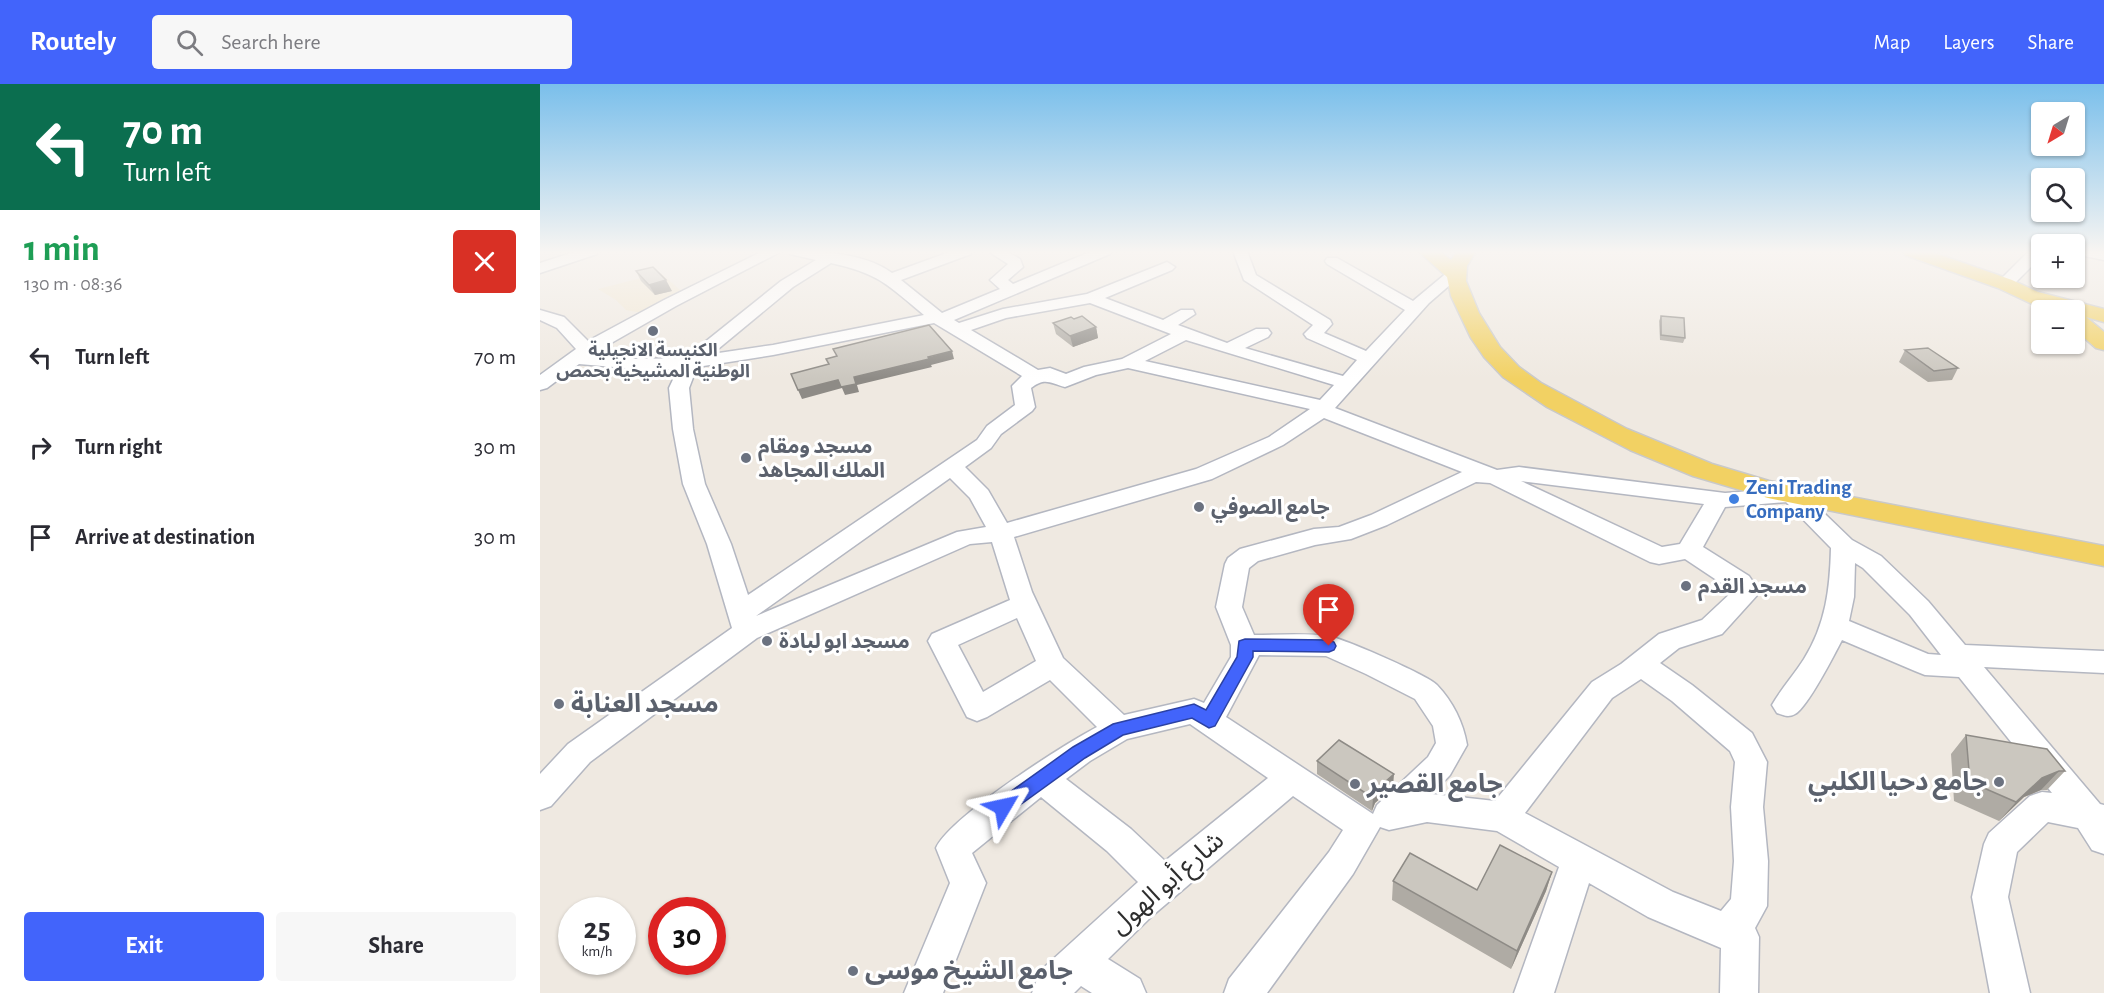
<!DOCTYPE html>
<html lang="en">
<head>
<meta charset="utf-8">
<style>
  body { margin:0; font-family:"Alegreya Sans","Noto Sans Arabic",sans-serif; background:#f7f7f7; color:#2b2b33; height:100vh; display:flex; flex-direction:column; font-size:22px; white-space:nowrap }
  * { box-sizing:border-box; margin:0 }
  p { font-size:20px; color:#7c7c81 }
  .icon { flex:none; width:33px; height:33px; fill:none; stroke:currentColor; stroke-width:2; stroke-linecap:round; stroke-linejoin:round }
  .map { position:relative; flex:1; overflow:hidden }
  .side { display:flex; flex-direction:column; background:#fff; width:540px }
  .side>* { flex:none }
  .banner { background:#0b6e4f; color:#fff; overflow:hidden }
  .needle { width:39px; rotate:218deg }
  .controls { position:absolute; left:1491px; top:18px; display:grid; gap:12px }
  .controls a { display:grid; place-items:center; width:54px; height:54px; border-radius:6px; background:#fff; box-shadow:0 2px 4px #0004; font-size:30px }
  .speed { position:absolute; left:18px; top:813px; display:flex; gap:12px; font-size:30px; font-weight:700; text-align:center }
  .speed>* { display:grid; place-content:center; width:78px; height:78px; border-radius:50%; background:#fff; box-shadow:0 2px 4px #0004; line-height:1 }
  .speed small { font-size:15px; font-weight:400 }
  .speed .limit { border:9px solid #d22; background:#fff; color:#111 }
  .pin { position:absolute; display:grid; place-items:center; width:51px; height:51px; color:#fff; margin:-62px -26px; border-radius:50% 50% 50% 0; rotate:-45deg; box-shadow:0 0 6px #0007 }
  .pin .icon { rotate:45deg }
  .me { position:absolute; width:66px; margin:-33px; rotate:54deg; stroke-linejoin:round; filter:drop-shadow(0 0 4px #0008) }
  .turn { display:flex; align-items:center; gap:21px; height:126px; padding:0 24px; font-size:27px }
  .turn .icon { width:78px; height:78px; stroke-width:2.5 }
  .turn b { display:block; font-size:42px; line-height:51px }
  .round { display:grid; place-items:center; flex:none; width:63px; height:63px; border-radius:6px; background:#f7f7f7 }
  .summary { display:flex; align-items:center; justify-content:space-between; height:102px; padding:0 24px }
  h1 { font-size:36px; font-weight:700; line-height:45px; color:#1e9e55 }
  .action { display:flex; gap:12px; margin-top:auto; padding:12px 24px }
  .action a { flex:1; height:69px; border-radius:6px; background:#4264fb; color:#fff; font-size:24px; font-weight:700; line-height:69px; text-align:center }
  .action a+a { background:#f7f7f7; color:#2b2b33 }
  ul { padding:0; list-style:none }
  li { display:flex; align-items:center; gap:18px; height:90px; padding:0 24px }
  li div { flex:1 }
  li b { display:block; font-size:22px }
  li em { font-style:normal }
  header { display:flex; align-items:center; gap:36px; box-sizing:border-box; height:84px; padding:0 30px; background:#4264fb; color:#fff }
  header strong { font-size:28px }
  nav { display:flex; gap:33px; margin-inline-start:auto; font-size:21px }
  .search { width:420px; height:54px; background:#f7f7f7; display:flex; align-items:center; gap:15px; box-sizing:border-box; padding:0 21px; border-radius:6px; color:#7c7c81; font-size:22px }
  main { display:flex; flex:1; min-height:0 }
  .map>svg:first-child { display:block }
</style>
</head>
<body>
<header>
<strong>Routely</strong>
<div class="search"><svg class="icon" aria-label="search" viewBox="0 0 24 24"><circle cx="10" cy="10" r="6"/><path d="M15 15l6 6"/></svg>Search here</div>
<nav><a>Map</a><a>Layers</a><a>Share</a></nav>
</header>
<main>
<section class="side">
<div class="banner">
<div class="turn"><svg class="icon" aria-label="left" viewBox="0 0 24 24"><path d="M17 20v-9H6M10 6l-5 5 5 5"/></svg><div><b>70 m</b>Turn left</div></div>
</div>
<div class="summary"><div><h1>1 min</h1><p>130 m · 08:36</p></div><a class="round" style="background:#d93025;color:#fff"><svg class="icon" aria-label="close" viewBox="0 0 24 24"><path d="M6 6l12 12M18 6L6 18"/></svg></a></div>
<ul>
<li><svg class="icon" aria-label="left" viewBox="0 0 24 24"><path d="M17 20v-9H6M10 6l-5 5 5 5"/></svg><div><b>Turn left</b></div><em>70 m</em></li>
<li><svg class="icon" aria-label="right" viewBox="0 0 24 24"><path d="M7 20v-9h11M14 6l5 5-5 5"/></svg><div><b>Turn right</b></div><em>30 m</em></li>
<li><svg class="icon" aria-label="arrive" viewBox="0 0 24 24"><path d="M6 21V4h12l-3 4 3 4H6"/></svg><div><b>Arrive at destination</b></div><em>30 m</em></li>
</ul>
<div class="action"><a>Exit</a><a>Share</a></div>
</section>
<div class="map">
<svg width="1564" height="909" viewBox="0 0 1564 909">
  <rect width="100%" height="100%" fill="#efe9e1"/>
  <path fill="#f0e6d1" d="M 121,189 L 142,208 L 102,229 L 86,226 L 76,216 L 58,205 Z"/>
  <g fill="none" stroke-linecap="round" stroke-linejoin="round">
    <g stroke="#b4b7c1" stroke-width="3">
      <g id="minor">
        <path d="M 37,167 L 59,167 L 57,170 L 0,189 L 0,179 Z"/>
        <path d="M 223,167 L 242,167 L 136,222 L 52,270 L 97,275 L 145,274 L 241,197 L 276,176 L 250,170 L 248,167 C 281,167 325,169 352,189 L 412,167 L 433,167 L 431,170 L 361,196 L 402,229 L 460,205 L 450,196 L 468,180 L 448,167 L 466,167 L 480,175 L 483,183 L 468,196 L 473,200 L 552,167 L 572,167 L 570,170 L 414,236 L 419,239 L 463,225 L 547,210 L 627,178 L 635,183 L 632,186 L 565,214 L 623,236 L 641,226 L 653,226 L 655,230 L 638,241 L 687,259 L 716,245 L 728,245 L 731,249 L 728,253 L 705,264 L 803,292 L 817,276 L 767,254 L 764,250 L 773,241 L 704,196 L 693,167 L 707,167 L 716,191 L 790,236 L 792,240 L 784,249 L 826,267 L 865,226 L 787,180 L 785,177 L 787,174 L 797,174 L 873,217 L 909,187 L 919,187 L 922,190 L 919,193 L 889,219 L 795,324 L 957,386 L 979,383 L 1185,409 L 1252,404 L 1260,406 L 1312,456 L 1341,472 L 1388,517 L 1425,561 L 1564,567 L 1564,589 L 1444,583 L 1560,720 L 1564,721 L 1564,770 L 1552,766 L 1538,744 L 1508,738 L 1477,768 L 1468,813 L 1490,909 L 1450,909 L 1432,813 L 1444,760 L 1449,749 L 1490,712 L 1502,708 L 1512,709 L 1419,593 L 1385,591 L 1375,587 L 1302,556 C 1294,571 1268,623 1255,630 C 1248,634 1243,631 1237,629 L 1232,621 C 1241,605 1254,591 1264,575 C 1286,540 1290,504 1291,464 L 1246,418 L 1185,423 L 1163,463 L 1209,492 L 1220,508 L 1182,550 L 1139,564 L 1120,579 L 1152,601 L 1212,649 L 1227,678 L 1223,723 L 1228,777 L 1227,822 L 1215,844 L 1219,853 L 1218,909 L 1180,909 L 1181,864 L 1108,833 L 1049,799 L 1014,909 L 974,909 L 1019,783 L 957,747 L 887,738 L 849,746 L 840,743 L 813,790 L 727,909 L 684,909 L 689,895 L 789,768 L 803,746 L 753,712 L 612,832 L 568,875 L 600,895 L 606,909 L 552,909 L 541,902 L 534,909 L 492,909 L 500,887 L 598,798 L 567,767 L 501,713 L 432,769 L 446,799 L 403,909 L 364,909 L 410,799 L 396,764 C 410,733 523,661 557,643 L 510,596 L 447,633 L 437,637 L 427,633 L 388,557 L 392,550 L 470,516 L 452,458 L 430,460 L 217,554 L 50,678 L 11,722 L 0,726 L 0,690 L 28,660 L 192,544 L 167,460 L 143,400 L 133,345 L 129,304 L 138,285 L 97,285 L 39,280 L 7,304 L 0,306 L 0,291 L 36,265 L 17,244 L 0,236 L 0,226 L 24,233 L 48,257 L 124,216 ZM 291,179 C 338,189 348,201 384,231 L 233,261 L 172,270 L 253,203 ZM 550,219 L 631,250 L 582,275 L 544,283 L 526,290 L 510,284 L 498,286 L 431,246 L 466,234 ZM 394,239 L 482,292 L 472,302 L 475,321 L 447,342 L 437,356 L 208,511 L 191,460 L 165,400 L 153,345 L 149,304 L 157,283 L 233,271 ZM 646,256 L 794,301 L 780,316 L 605,277 ZM 588,284 L 770,325 L 729,353 L 656,385 L 467,439 L 448,406 L 425,383 L 451,364 L 461,350 L 492,327 L 495,323 L 491,304 C 505,293 510,299 525,303 L 556,291 ZM 784,334 L 922,388 L 831,431 L 799,443 L 774,445 L 700,465 L 688,474 L 685,480 L 676,523 L 691,561 L 691,573 L 664,619 L 654,615 L 584,631 L 523,574 L 492,508 L 474,453 L 672,395 L 743,361 ZM 410,394 L 430,414 L 446,443 L 417,448 L 216,532 ZM 981,397 L 1164,420 L 1140,460 L 1122,463 ZM 936,398 L 950,399 L 1110,478 L 1119,480 L 1145,475 L 1193,507 L 1162,536 L 1119,550 L 1081,580 L 1052,598 L 955,717 L 892,710 L 910,691 L 927,661 C 923,638 913,618 897,601 C 888,591 802,554 788,552 C 764,549 738,551 714,551 L 702,523 L 709,484 L 718,477 L 775,461 L 811,455 L 847,441 ZM 1315,479 L 1323,484 L 1370,531 L 1401,571 L 1388,570 L 1309,537 L 1314,513 ZM 477,534 L 496,577 L 443,608 L 418,561 ZM 719,571 L 786,572 L 826,590 L 875,615 L 893,642 L 896,659 L 888,673 L 837,721 L 833,730 L 686,633 ZM 1101,595 L 1132,617 L 1190,667 L 1195,678 L 1191,723 L 1194,777 L 1191,815 L 1181,827 L 1133,808 L 985,729 L 1072,614 ZM 650,640 L 728,694 L 625,777 L 591,745 L 526,695 L 550,677 L 587,655 Z"/>
        <path d="M 1489,167 L 1502,167 L 1502,172 L 1471,203 L 1459,203 L 1457,200 L 1459,197 Z"/>
        <path d="M 1534,167 L 1564,168 L 1564,176 L 1535,170 Z"/>
      </g>
    </g>
    <g stroke="#c9c9c9" stroke-width="3">
      <g id="major">
        <path d="M 878,167 L 900,167 L 911,176 L 917,167 L 936,167 L 927,182 L 926,197 L 939,229 L 960,263 L 979,283 L 1001,299 L 1087,345 L 1172,380 L 1229,397 L 1564,462 L 1564,482 L 1228,414 L 1153,392 L 1090,366 L 1007,323 L 963,293 L 944,273 L 931,254 L 911,212 L 907,193 Z"/>
        <path d="M 1362,167 L 1389,167 L 1472,196 L 1498,208 L 1564,225 L 1564,238 L 1546,233 L 1564,248 L 1564,266 L 1556,264 L 1534,245 L 1534,226 L 1505,226 L 1458,204 L 1365,171 Z"/>
      </g>
    </g>
    <use href="#minor" fill="#fff" fill-rule="evenodd"/>
    <use href="#major" fill="#f2d163" fill-rule="evenodd"/>
  </g>
  <g fill="#afaba4">
    <path d="M 96,187 L 132,207 L 115,211 L 101,197 Z"/>
    <path d="M 1121,232 L 1145,254 L 1143,259 L 1120,256 L 1119,237 Z"/>
    <path d="M 534,235 L 556,243 L 558,254 L 533,263 L 516,250 L 513,239 Z"/>
    <path d="M 1365,266 L 1418,284 L 1412,296 L 1388,298 L 1359,278 Z"/>
    <path d="M 1426,651 L 1525,687 L 1507,706 L 1501,706 L 1484,713 L 1459,737 L 1414,717 L 1411,670 Z"/>
    <path d="M 777,677 L 853,703 L 835,719 L 832,727 L 777,690 Z"/>
    <path d="M 1012,788 L 1006,807 L 971,885 L 852,816 L 853,797 L 937,806 Z"/>
  </g>
  <g fill="#8e8b86">
    <path d="M 126,196 L 132,207 L 115,211 L 109,201 Z"/>
    <path d="M 556,243 L 558,254 L 533,263 L 530,252 Z"/>
    <path d="M 412,267 L 414,275 L 391,281 L 392,283 L 317,301 L 319,308 L 305,311 L 302,304 L 262,315 L 258,306 L 298,296 L 314,293 Z"/>
    <path d="M 1519,687 L 1501,706 L 1484,713 L 1459,737 L 1476,718 L 1502,694 Z"/>
    <path d="M 854,690 L 853,703 L 835,719 L 832,727 L 833,714 L 836,706 Z"/>
    <path d="M 1012,788 L 1006,807 L 971,885 L 977,867 Z"/>
  </g>
  <g fill="#cbc7bf" stroke="#8e8b86" stroke-width="1.5">
    <path d="M 113,183 L 126,196 L 109,201 L 96,187 Z"/>
    <path d="M 542,232 L 556,243 L 530,252 L 513,239 L 531,233 L 534,235 Z"/>
    <path d="M 1121,232 L 1144,234 L 1145,254 L 1121,251 Z"/>
    <path d="M 389,241 L 412,267 L 388,273 L 389,275 L 314,293 L 316,300 L 301,303 L 298,296 L 258,306 L 251,290 L 289,280 L 286,275 L 297,272 L 293,265 Z"/>
    <path d="M 1388,264 L 1418,284 L 1394,287 L 1365,266 Z"/>
    <path d="M 1426,651 L 1507,665 L 1525,687 L 1519,687 L 1502,694 L 1476,718 L 1430,698 Z"/>
    <path d="M 799,656 L 854,690 L 836,706 L 833,714 L 777,677 Z"/>
    <path d="M 960,761 L 1012,788 L 977,867 L 853,797 L 870,769 L 937,806 Z"/>
  </g>
  <linearGradient id="sky" x2="0" y2="1"><stop stop-color="#7abfeb"/><stop offset="0.57" stop-color="#f8f5f2"/><stop offset="1" stop-color="#f8f5f2" stop-opacity="0"/></linearGradient>
  <rect width="1564" height="295" fill="url(#sky)"/>
  <path fill="#4264fb" stroke="#2b41a3" stroke-width="1.5" d="M 705,555 L 789,556 L 794,558 L 796,562 L 794,566 L 789,568 L 713,567 L 713,573 L 675,642 L 669,644 L 652,634 L 583,651 L 545,674 L 469,729 L 463,732 L 456,729 L 453,723 L 456,718 L 533,663 L 573,640 L 654,620 L 666,626 L 697,573 L 699,557 Z"/>
  <g fill="#6b7280" stroke="#fff" stroke-width="2">
    <circle cx="113" cy="247" r="6"/>
    <circle cx="206" cy="374" r="6"/>
    <circle cx="659" cy="423" r="6"/>
    <circle cx="1146" cy="502" r="6"/>
    <circle cx="227" cy="557" r="6"/>
    <circle cx="19" cy="620" r="6"/>
    <circle cx="1459" cy="698" r="6"/>
    <circle cx="815" cy="700" r="6"/>
    <circle cx="313" cy="887" r="6"/>
  </g>
  <circle fill="#3f7fe0" stroke="#fff" stroke-width="2" cx="1194" cy="415" r="6"/>
  <g text-anchor="middle" dominant-baseline="central" stroke-width="6" stroke-linejoin="round" paint-order="stroke">
    <g font-size="18" font-weight="bold" fill="#5b616d" stroke="#fff">
      <text x="113" y="267">الكنيسة الانجيلية<tspan x="113" dy="21">الوطنية المشيخية بحمص</tspan></text>
    </g>
    <g font-size="21" font-weight="bold" fill="#5b616d" stroke="#fff" text-anchor="start">
      <text x="218" y="362">مسجد ومقام<tspan x="218" dy="24">الملك المجاهد</tspan></text>
      <text x="671" y="423">جامع الصوفي</text>
      <text x="1158" y="502">مسجد القدم</text>
      <text x="239" y="557">مسجد ابو لبادة</text>
    </g>
    <g font-size="21" font-weight="bold" fill="#366cbe" stroke="#fff" text-anchor="start">
      <text x="1206" y="403">Zeni Trading<tspan x="1206" dy="24">Company</tspan></text>
    </g>
    <g font-size="26" font-weight="bold" fill="#5b616d" stroke="#fff" text-anchor="start">
      <text x="31" y="620">مسجد العنابة</text>
      <text x="1447" y="698" text-anchor="end">جامع دحيا الكلبي</text>
      <text x="827" y="700">جامع القصير</text>
      <text x="325" y="887">جامع الشيخ موسى</text>
    </g>
    <g font-size="26" fill="#2e2e2e" stroke="#fff">
      <text transform="translate(627 799) rotate(-41)">شارع أبو الهول</text>
    </g>
  </g>
</svg>
<div class="controls">
<a><svg class="needle" viewBox="-14 -14 28 28"><path d="M0-13l5 13h-10z" fill="#e53935"/><path d="M0 13l5-13h-10z" fill="#7c7c81"/></svg></a>
<a><svg class="icon" aria-label="search" viewBox="0 0 24 24"><circle cx="10" cy="10" r="6"/><path d="M15 15l6 6"/></svg></a>
<a>+</a>
<a>−</a>
</div>
<div class="speed"><div>25<small>km/h</small></div><div class="limit">30</div></div>
<div class="pin" style="left:789px;top:562px;background:#d93025"><svg class="icon" aria-label="arrive" viewBox="0 0 24 24"><path d="M6 21V4h12l-3 4 3 4H6"/></svg></div>
<svg class="me" style="left:463px;top:723px" viewBox="-20 -20 40 40"><path d="M0-17L14 15 0 8-14 15z" fill="#4264fb" stroke="#fff" stroke-width="4"/></svg>
</div>
</main>
</body>
</html>
